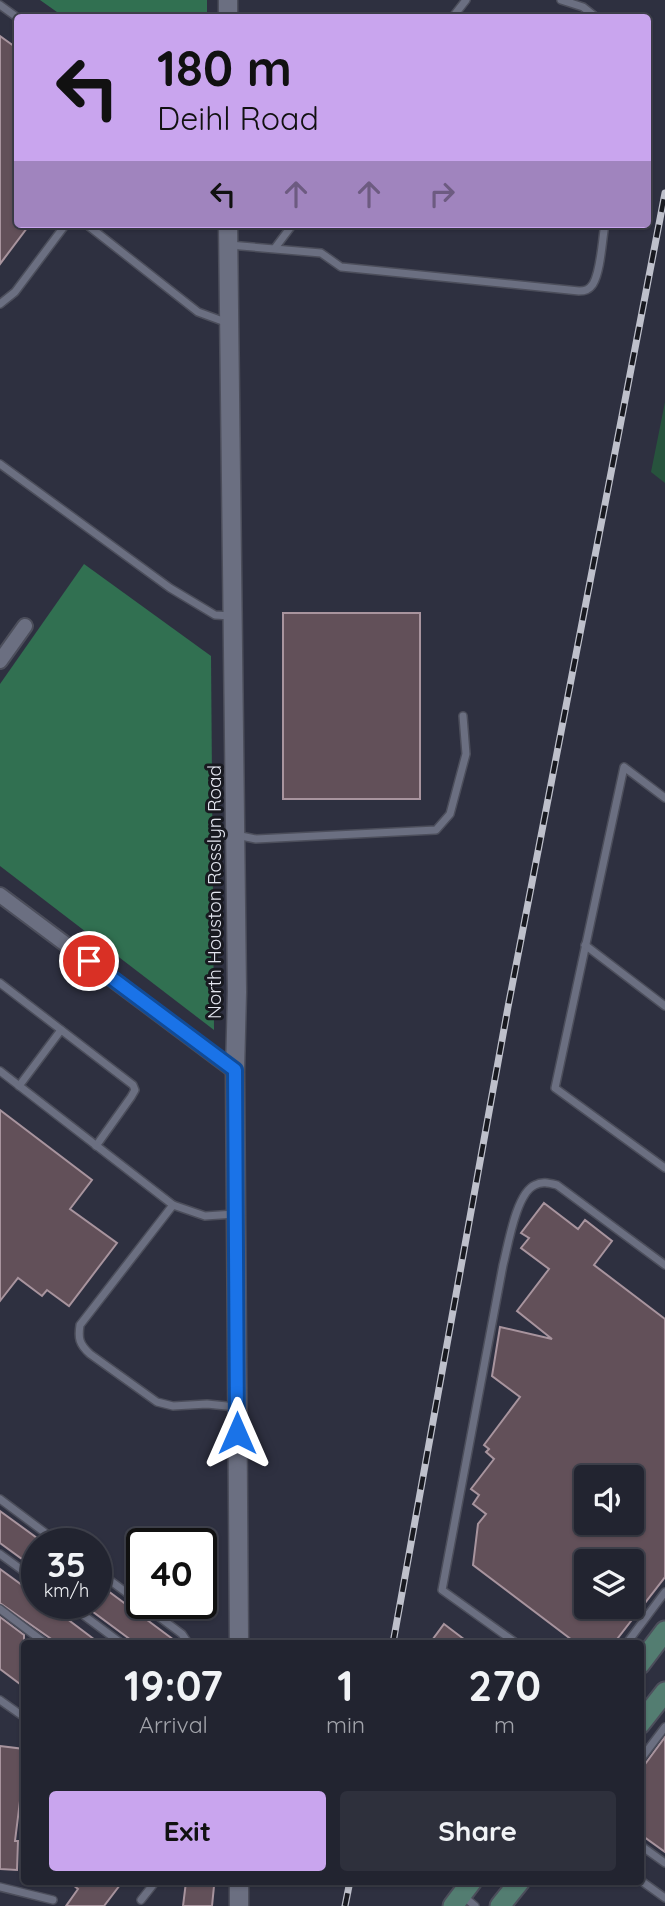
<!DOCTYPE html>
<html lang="en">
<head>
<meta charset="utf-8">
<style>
  body { margin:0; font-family:Quicksand,sans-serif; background:#2e303c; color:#f1f3f6; height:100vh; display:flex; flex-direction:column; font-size:26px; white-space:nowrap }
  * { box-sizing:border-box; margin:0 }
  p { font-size:23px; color:#a2a4ab }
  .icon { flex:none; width:38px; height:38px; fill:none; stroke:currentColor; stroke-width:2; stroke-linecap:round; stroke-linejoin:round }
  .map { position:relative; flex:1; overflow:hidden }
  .panel { position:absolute; left:21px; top:1640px; width:623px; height:245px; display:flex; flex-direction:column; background:#222430; border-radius:7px; box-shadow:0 2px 5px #0004,0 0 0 2px #3f414c }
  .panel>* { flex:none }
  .banner { position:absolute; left:14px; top:14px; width:637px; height:214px; border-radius:7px; box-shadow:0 2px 5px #0004,0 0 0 2px #3f414c; background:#c9a5ee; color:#111; overflow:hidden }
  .tools { position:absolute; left:574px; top:1465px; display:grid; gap:14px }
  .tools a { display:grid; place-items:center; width:70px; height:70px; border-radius:7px; background:#222430; box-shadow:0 2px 5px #0004,0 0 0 2px #3f414c; font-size:35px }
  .speed { position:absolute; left:21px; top:1528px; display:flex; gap:14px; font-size:35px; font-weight:700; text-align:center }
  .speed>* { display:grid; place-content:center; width:91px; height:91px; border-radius:50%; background:#222430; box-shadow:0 2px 5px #0004,0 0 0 2px #3f414c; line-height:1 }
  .speed small { font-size:18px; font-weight:400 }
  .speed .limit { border:4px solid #111; border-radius:10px; background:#fff; color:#111 }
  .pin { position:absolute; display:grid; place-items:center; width:60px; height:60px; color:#fff; margin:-30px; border:4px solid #fff; border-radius:50%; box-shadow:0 2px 7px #0007 }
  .me { position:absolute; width:77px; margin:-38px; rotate:0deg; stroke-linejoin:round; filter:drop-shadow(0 0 5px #0008) }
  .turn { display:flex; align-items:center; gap:24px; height:147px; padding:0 28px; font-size:32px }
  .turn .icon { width:91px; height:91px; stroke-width:2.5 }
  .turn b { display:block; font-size:49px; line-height:60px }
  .lanes { display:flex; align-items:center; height:66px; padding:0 28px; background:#0003; justify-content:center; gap:35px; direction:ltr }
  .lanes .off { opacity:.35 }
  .eta { display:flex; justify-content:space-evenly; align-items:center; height:119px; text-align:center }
  .eta b { font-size:42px; font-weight:700; line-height:49px }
  .primary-button { display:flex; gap:14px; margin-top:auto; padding:14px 28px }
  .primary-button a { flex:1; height:80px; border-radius:7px; background:#c9a5ee; color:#111; font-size:28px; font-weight:700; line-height:80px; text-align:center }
  .primary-button a+a { background:#2e303c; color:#f1f3f6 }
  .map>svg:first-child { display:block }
</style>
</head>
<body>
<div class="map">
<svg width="665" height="1906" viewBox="0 0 665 1906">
  <rect width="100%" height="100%" fill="#2e3040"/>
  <path fill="#27533d" d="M 665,402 L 665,483 L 651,472 Z"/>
  <g fill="#317051">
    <path d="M 40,0 L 207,0 L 207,17 L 64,17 Z"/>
    <path d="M 84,564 L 211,656 L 214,1030 L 0,866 L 0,684 Z"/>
  </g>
  <g fill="#625059" stroke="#a8949e" stroke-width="2" fill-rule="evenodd">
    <path d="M 0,36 L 18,49 L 18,224 L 30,224 L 0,264 Z"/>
    <rect x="283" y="613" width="137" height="186"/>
    <path d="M 0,1110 L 92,1180 L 70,1209 L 117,1243 L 69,1306 L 47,1290 L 42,1296 L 18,1278 L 0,1301 Z"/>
    <path d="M 544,1203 L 578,1229 L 585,1220 L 612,1241 L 594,1265 L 665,1319 L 665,1577 L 614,1643 L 576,1643 L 473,1565 L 478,1524 L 486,1514 L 473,1504 L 479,1495 L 471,1489 L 494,1459 L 486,1452 L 489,1449 L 484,1445 L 520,1397 L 492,1376 L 500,1327 L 552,1339 L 517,1311 L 549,1269 L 521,1248 L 529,1238 L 521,1233 ZM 586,1477 L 632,1477 L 632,1522 L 586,1522 ZM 586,1561 L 632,1561 L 632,1606 L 586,1606 Z"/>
    <path d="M 0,1511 L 37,1538 L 37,1570 L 0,1543 Z"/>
    <path d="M 0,1569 L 37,1596 L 37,1603 L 46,1603 L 99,1643 L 57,1643 L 0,1603 Z"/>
    <path d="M 96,1582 L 178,1643 L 135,1643 L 81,1603 L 96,1603 Z"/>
    <path d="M 0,1617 L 24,1635 L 24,1687 L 0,1669 Z"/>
    <path d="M 444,1624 L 469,1643 L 430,1643 Z"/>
    <path d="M 665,1737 L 665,1852 L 640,1834 L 640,1771 Z"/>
    <path d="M 0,1746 L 24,1749 L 24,1769 L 15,1841 L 18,1841 L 17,1870 L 0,1869 Z"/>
    <path d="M 68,1881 L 123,1881 L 104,1906 L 66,1906 L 78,1889 Z"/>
    <path d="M 186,1882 L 214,1886 L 212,1906 L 183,1906 Z"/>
  </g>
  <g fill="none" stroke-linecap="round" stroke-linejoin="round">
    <g stroke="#4c4e5b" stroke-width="10">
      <g id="service">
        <path d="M 561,0 L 583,7 L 597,18"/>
        <path d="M 0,5 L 18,18"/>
        <path d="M 452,18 L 466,0"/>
        <path d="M 86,224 L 198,312 L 228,323"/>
        <path d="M 229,245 L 321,253 L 341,267 L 579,291 C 585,291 589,290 593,284 C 601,271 602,240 605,224"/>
        <path d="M 275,248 L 293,224"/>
        <path d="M 0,304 L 15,292 L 66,224"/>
        <path d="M 0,464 L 170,588 L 215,615 L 231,616"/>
        <path d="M 665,798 L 624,767 L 555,1088 L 665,1168"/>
        <path d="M 236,835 L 256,839 L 436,830 L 450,814 L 466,754 L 463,716"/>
        <path d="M 585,945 L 665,1006"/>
        <path d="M 0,983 L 133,1085 L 135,1090 L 131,1097 L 96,1146"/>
        <path d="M 0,1071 L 173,1205"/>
        <path d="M 19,1086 L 61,1030"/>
        <path d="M 235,1214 L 205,1216 L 173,1205 L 80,1325 C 78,1338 79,1344 90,1354 L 157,1402 L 173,1406 L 207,1404 L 236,1407"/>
        <path d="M 0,1499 L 60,1544"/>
        <path d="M 0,1554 L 37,1581"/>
        <path d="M 96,1570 L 182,1634 L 188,1643"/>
        <path d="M 67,1603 L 121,1643"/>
        <path d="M 0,1609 L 45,1643"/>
        <path d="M 516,1643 L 442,1590 L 503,1265 C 508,1246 516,1193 535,1185 C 542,1181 549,1183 557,1185 L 665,1265"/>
        <path d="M 627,1643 L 665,1592"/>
        <path d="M 0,1700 L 24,1717"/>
        <path d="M 640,1760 L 665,1727"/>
        <path d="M 640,1845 L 665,1863"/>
        <path d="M 640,1880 L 665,1898"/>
        <path d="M 0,1887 L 53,1900"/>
        <path d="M 462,1895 L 475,1906"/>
        <path d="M 141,1900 L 156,1881"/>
      </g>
    </g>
    <g stroke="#4c4e5b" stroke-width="18">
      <g id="minor">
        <path d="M 0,661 L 25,626"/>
        <path d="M 0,895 L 235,1071"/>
      </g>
    </g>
    <g stroke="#4c4e5b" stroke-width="21">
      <g id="tertiary">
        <path d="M 228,0 L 228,18"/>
        <path d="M 228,224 L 237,992 L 235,1071 L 239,1643"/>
        <path d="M 239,1906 L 239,1881"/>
      </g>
    </g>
    <g stroke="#4c4e5b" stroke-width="23">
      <g id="secondary">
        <path d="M 640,1664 L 665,1631"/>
        <path d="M 640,1724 L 665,1692"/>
        <path d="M 453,1906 L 472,1881"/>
        <path d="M 500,1906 L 520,1881"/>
      </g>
    </g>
    <use href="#service" stroke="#6b6f81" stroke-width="7"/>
    <use href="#minor" stroke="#6b6f81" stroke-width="14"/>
    <use href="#tertiary" stroke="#6b6f81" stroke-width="18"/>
    <use href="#secondary" stroke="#537d71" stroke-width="19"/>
    <g stroke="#bec0cb" stroke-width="7">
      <g id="rail">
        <path d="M 393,1643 L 508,1007 L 665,193"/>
        <path d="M 345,1906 L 350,1881"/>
      </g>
    </g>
    <use href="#rail" stroke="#181920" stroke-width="4.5" stroke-dasharray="13" stroke-linecap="butt"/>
  </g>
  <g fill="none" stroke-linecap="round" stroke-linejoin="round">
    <g stroke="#114b97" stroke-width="18">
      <path id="route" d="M 89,961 L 235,1070 L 237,1433"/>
    </g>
    <use href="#route" stroke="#1a73e8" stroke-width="12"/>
  </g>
  <g text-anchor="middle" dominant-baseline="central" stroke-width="6" stroke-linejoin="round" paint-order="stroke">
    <g font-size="19" fill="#e4e6f0" stroke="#181920">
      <text transform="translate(214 892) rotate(-90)">North Houston Rosslyn Road</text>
    </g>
  </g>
</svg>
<div class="tools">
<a><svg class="icon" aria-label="sound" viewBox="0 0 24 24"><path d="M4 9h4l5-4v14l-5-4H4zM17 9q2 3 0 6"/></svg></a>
<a><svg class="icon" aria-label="layers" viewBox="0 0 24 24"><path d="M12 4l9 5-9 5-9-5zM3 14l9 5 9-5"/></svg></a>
</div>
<div class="speed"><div>35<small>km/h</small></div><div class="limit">40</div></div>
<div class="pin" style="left:89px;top:961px;background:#d93025"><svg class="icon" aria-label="arrive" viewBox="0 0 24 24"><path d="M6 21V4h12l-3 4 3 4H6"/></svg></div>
<svg class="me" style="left:237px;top:1433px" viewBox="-20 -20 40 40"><path d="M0-17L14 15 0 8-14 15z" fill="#1a73e8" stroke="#fff" stroke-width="4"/></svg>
<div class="banner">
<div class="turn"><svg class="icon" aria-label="left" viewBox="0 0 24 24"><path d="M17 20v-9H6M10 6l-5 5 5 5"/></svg><div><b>180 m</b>Deihl Road</div></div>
<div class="lanes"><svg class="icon" aria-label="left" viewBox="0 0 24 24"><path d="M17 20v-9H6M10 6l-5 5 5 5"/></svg><svg class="icon off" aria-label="ahead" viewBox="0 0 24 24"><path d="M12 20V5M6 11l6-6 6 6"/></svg><svg class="icon off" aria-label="ahead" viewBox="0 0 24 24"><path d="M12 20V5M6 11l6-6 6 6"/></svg><svg class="icon off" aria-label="right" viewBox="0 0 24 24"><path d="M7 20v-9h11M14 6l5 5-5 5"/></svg></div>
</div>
<section class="panel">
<div class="eta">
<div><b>19:07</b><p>Arrival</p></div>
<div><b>1</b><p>min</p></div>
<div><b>270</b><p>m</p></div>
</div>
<div class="primary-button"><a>Exit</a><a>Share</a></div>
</section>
</div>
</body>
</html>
